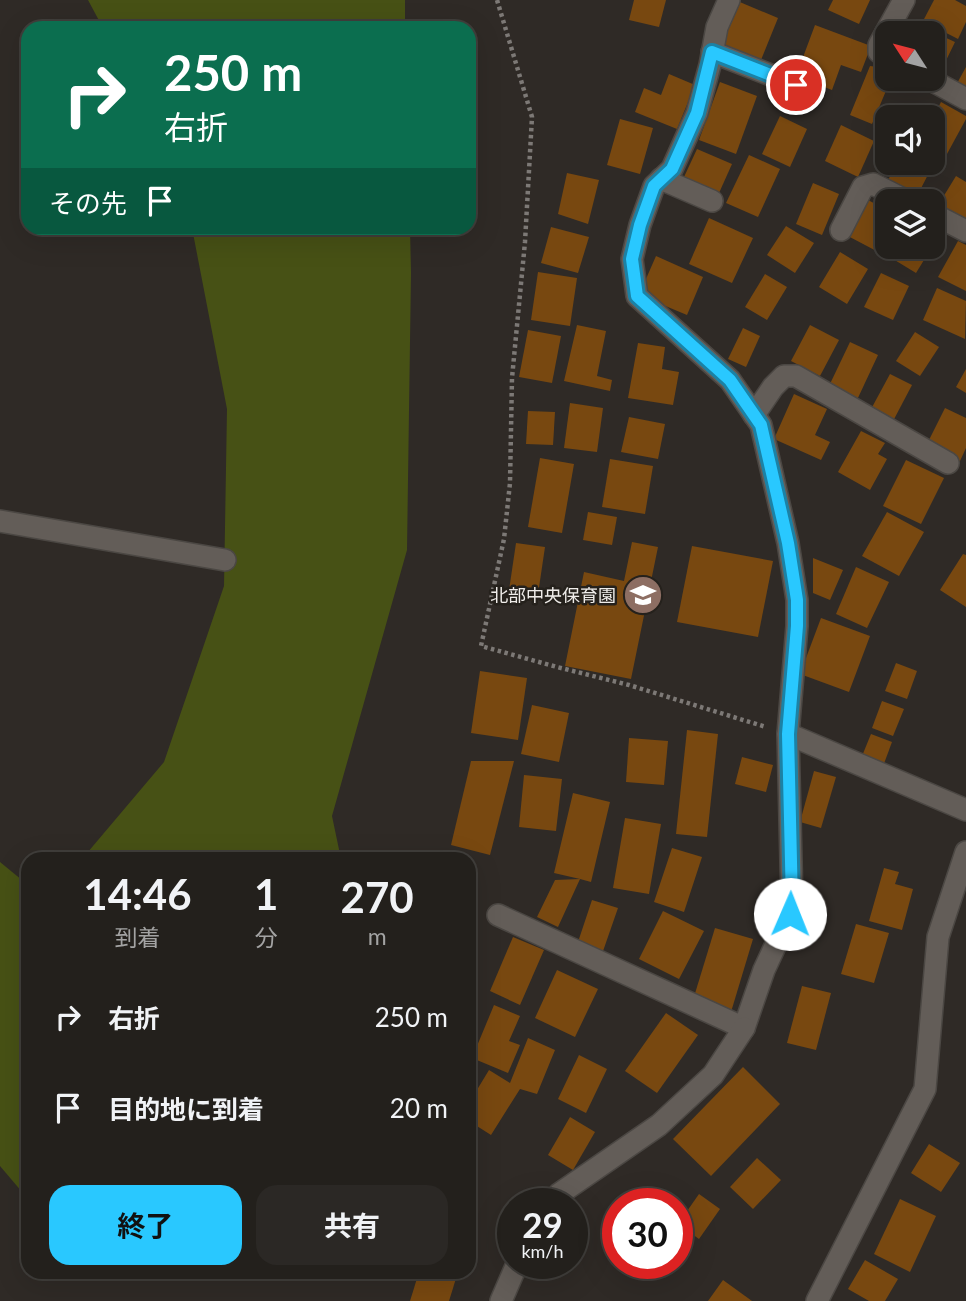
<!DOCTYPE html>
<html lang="ja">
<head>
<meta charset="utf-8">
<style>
  body { margin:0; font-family:Lato,"Noto Sans JP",sans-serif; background:#2b2825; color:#f1f3f6; height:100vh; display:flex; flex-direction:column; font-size:26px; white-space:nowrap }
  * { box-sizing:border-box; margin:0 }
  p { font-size:23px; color:#a3a3a3 }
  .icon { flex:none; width:38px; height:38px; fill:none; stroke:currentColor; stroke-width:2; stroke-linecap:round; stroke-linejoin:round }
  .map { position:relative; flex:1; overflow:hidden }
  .panel { position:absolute; left:21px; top:852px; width:455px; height:427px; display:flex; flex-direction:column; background:#23201c; border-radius:21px; box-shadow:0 7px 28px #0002,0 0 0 2px #403e3b }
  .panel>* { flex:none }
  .guide { position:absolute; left:21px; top:21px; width:455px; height:214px; border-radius:21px; box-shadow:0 7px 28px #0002,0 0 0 2px #403e3b; background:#0b6e4f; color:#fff; overflow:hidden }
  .needle { width:46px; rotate:306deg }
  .fabs { position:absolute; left:875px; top:21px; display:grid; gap:14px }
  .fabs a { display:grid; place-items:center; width:70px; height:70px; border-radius:14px; background:#23201c; box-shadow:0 7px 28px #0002,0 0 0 2px #403e3b; font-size:35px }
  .speed { position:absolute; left:497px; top:1188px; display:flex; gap:14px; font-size:35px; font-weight:700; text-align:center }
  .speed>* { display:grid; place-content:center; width:91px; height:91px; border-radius:50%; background:#23201c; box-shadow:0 7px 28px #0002,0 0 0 2px #403e3b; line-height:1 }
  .speed small { font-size:18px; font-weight:400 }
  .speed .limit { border:10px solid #d22; background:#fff; color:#111 }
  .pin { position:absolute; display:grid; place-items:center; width:60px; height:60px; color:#fff; margin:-30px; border:4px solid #fff; border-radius:50%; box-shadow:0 2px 7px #0007 }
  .me { position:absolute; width:77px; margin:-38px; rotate:1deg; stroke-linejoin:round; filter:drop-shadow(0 0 5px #0008) }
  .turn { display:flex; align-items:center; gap:24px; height:147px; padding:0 28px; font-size:32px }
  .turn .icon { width:91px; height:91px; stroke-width:2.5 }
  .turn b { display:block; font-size:49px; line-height:60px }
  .then { display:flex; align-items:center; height:66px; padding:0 28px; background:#0003; gap:14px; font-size:26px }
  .eta { display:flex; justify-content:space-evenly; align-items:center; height:119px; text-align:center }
  .eta b { font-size:42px; font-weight:700; line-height:49px }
  .primary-button { display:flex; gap:14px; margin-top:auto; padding:14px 28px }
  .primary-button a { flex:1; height:80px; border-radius:21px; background:#29c8ff; color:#111; font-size:28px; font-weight:700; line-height:80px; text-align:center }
  .primary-button a+a { background:#2b2825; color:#f1f3f6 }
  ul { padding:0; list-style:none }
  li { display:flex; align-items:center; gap:21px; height:91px; padding:0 28px }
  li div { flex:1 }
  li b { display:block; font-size:26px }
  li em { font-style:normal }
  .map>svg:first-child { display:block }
</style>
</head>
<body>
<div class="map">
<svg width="966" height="1301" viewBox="0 0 966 1301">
  <rect width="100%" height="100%" fill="#2f2a26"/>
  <g fill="#475115">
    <path d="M 88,0 L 405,0 L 405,28 L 103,28 Z"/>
    <path d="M 192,228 L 410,228 L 411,273 L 407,550 L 332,816 L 341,859 L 82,859 L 164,762 L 224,586 L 227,409 Z"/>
    <path d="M 0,862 L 28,885 L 28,1199 L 0,1166 Z"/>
  </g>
  <g fill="#784810">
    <path d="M 634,0 L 666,0 L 659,27 L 629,20 Z"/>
    <path d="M 735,0 L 778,18 L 761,60 L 718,42 Z"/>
    <path d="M 833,0 L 870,0 L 859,24 L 828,10 Z"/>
    <path d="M 934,0 L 955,0 L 966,6 L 966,22 L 958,39 L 923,21 Z"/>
    <path d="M 815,25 L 871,46 L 861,72 L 841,65 L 832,90 L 796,76 Z"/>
    <path d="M 918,25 L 955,42 L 939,75 L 933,72 L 933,33 L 914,33 Z"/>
    <path d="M 870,66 L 887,68 L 887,79 L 891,79 L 872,124 L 850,115 Z"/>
    <path d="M 966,67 L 966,93 L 955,87 Z"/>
    <path d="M 669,74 L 695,85 L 677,129 L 635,112 L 644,88 L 661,95 Z"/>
    <path d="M 720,82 L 757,96 L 736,154 L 699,140 Z"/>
    <path d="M 941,102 L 966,116 L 966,119 L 941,165 L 933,161 L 933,118 Z"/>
    <path d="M 780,116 L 807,129 L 790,167 L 762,154 Z"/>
    <path d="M 620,119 L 653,128 L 640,174 L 607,165 Z"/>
    <path d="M 841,125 L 874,141 L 858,177 L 825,161 Z"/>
    <path d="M 697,149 L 732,164 L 719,193 L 684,177 Z"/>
    <path d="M 749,155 L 780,169 L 758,217 L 726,203 Z"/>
    <path d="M 897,163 L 928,163 L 933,165 L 916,198 L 887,182 Z"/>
    <path d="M 567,173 L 599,180 L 588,224 L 558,214 Z"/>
    <path d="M 956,176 L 966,182 L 966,222 L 937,207 Z"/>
    <path d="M 813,183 L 839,194 L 822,235 L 796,224 Z"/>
    <path d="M 866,199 L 887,210 L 887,232 L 886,235 L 887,235 L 887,247 L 889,247 L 884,255 L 846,235 Z"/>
    <path d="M 709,218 L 753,238 L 732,283 L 689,264 Z"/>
    <path d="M 786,226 L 814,243 L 795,273 L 767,255 Z"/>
    <path d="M 551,227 L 589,237 L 578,273 L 541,263 Z"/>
    <path d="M 958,241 L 966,245 L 966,291 L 938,277 Z"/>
    <path d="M 901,247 L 932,247 L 916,273 L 893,259 Z"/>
    <path d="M 840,252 L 868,269 L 847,304 L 819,287 Z"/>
    <path d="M 656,256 L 703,277 L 687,315 L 639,295 Z"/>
    <path d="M 538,272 L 577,278 L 570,326 L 531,320 Z"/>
    <path d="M 881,273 L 909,286 L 893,320 L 864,307 Z"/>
    <path d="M 765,274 L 787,287 L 767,320 L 745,307 Z"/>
    <path d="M 937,288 L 966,301 L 965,339 L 923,320 Z"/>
    <path d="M 577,325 L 606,331 L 597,376 L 612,380 L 610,391 L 564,381 Z"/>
    <path d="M 810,325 L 839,340 L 820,376 L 791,361 Z"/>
    <path d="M 743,328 L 760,336 L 746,367 L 728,359 Z"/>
    <path d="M 528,330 L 561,336 L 552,383 L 519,377 Z"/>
    <path d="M 915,332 L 939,347 L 920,376 L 896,361 Z"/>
    <path d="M 850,342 L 878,355 L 857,400 L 829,386 Z"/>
    <path d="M 638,343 L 665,347 L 662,369 L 679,372 L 673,405 L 628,398 Z"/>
    <path d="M 966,369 L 966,393 L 956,387 Z"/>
    <path d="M 890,374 L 912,385 L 892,423 L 870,411 Z"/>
    <path d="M 794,394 L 827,409 L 815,435 L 830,442 L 821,460 L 774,439 Z"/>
    <path d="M 570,403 L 603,408 L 597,452 L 564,448 Z"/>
    <path d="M 945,408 L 966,418 L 966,448 L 960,461 L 926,446 Z"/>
    <path d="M 528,411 L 555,412 L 553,445 L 526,444 Z"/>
    <path d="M 629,417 L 665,424 L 658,459 L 621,452 Z"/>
    <path d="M 861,431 L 885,443 L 878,454 L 887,459 L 870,490 L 838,472 Z"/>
    <path d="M 540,458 L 574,464 L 562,533 L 528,527 Z"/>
    <path d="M 610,459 L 653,466 L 645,514 L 602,507 Z"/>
    <path d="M 906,460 L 944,478 L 921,524 L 883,506 Z"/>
    <path d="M 588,512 L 617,517 L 612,545 L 583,540 Z"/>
    <path d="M 887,512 L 924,532 L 899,576 L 862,556 Z"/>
    <path d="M 632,542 L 658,547 L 631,679 L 565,666 L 584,572 L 624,581 Z"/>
    <path d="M 516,543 L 545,547 L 537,601 L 508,597 Z"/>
    <path d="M 692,546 L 773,561 L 758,637 L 677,622 Z"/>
    <path d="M 963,554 L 966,555 L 966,607 L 940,590 Z"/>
    <path d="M 813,558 L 843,570 L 830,600 L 813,593 Z"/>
    <path d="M 856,567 L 889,582 L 867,628 L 836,614 Z"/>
    <path d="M 821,618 L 870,636 L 849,692 L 800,674 Z"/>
    <path d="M 896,663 L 917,671 L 907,699 L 885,691 Z"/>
    <path d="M 480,671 L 527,678 L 518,740 L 471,733 Z"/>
    <path d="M 882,701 L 904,709 L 893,736 L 872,728 Z"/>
    <path d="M 532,705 L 569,713 L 559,762 L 521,754 Z"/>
    <path d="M 687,730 L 718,734 L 707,837 L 676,834 Z"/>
    <path d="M 871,734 L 892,742 L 882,769 L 860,761 Z"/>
    <path d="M 629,738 L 668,741 L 664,785 L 626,782 Z"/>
    <path d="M 742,757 L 773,765 L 766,792 L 735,784 Z"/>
    <path d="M 471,761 L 514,761 L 490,855 L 451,845 Z"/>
    <path d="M 814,771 L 836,777 L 821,828 L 800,822 Z"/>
    <path d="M 524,775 L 562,779 L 556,831 L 519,827 Z"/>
    <path d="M 573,793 L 610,802 L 591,882 L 580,879 L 558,927 L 537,917 L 555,880 L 580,879 L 554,873 Z"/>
    <path d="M 625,818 L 661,824 L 649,894 L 613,888 Z"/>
    <path d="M 672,848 L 702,857 L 684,912 L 654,902 Z"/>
    <path d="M 884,868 L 899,872 L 895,884 L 913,889 L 902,930 L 869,921 Z"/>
    <path d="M 592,900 L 618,908 L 602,954 L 577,945 Z"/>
    <path d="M 663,911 L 704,931 L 679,979 L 639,959 Z"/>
    <path d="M 856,924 L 889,933 L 874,983 L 841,974 Z"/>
    <path d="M 715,928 L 753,939 L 731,1012 L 693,1000 Z"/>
    <path d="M 513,937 L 544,950 L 520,1005 L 490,991 Z"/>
    <path d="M 557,970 L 598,989 L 575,1037 L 535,1018 Z"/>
    <path d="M 802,986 L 831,993 L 816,1050 L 787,1043 Z"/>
    <path d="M 494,1005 L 520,1016 L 509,1041 L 520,1045 L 508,1073 L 472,1058 Z"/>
    <path d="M 666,1013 L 698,1035 L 657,1093 L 625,1071 Z"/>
    <path d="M 528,1038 L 555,1050 L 537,1094 L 520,1089 L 491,1135 L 469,1121 L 469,1103 L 489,1070 L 510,1083 Z"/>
    <path d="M 579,1055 L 607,1069 L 586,1113 L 558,1099 Z"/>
    <path d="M 743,1067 L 780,1104 L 711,1176 L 673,1139 Z"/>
    <path d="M 570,1117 L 595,1132 L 573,1170 L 548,1155 Z"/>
    <path d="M 929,1144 L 960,1163 L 941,1192 L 911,1173 Z"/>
    <path d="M 757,1158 L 781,1180 L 753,1209 L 730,1187 Z"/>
    <path d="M 699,1194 L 720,1209 L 699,1239 L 678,1224 Z"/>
    <path d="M 900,1199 L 936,1216 L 910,1272 L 874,1254 Z"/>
    <path d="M 865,1260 L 898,1279 L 885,1301 L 869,1301 L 848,1289 Z"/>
    <path d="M 419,1272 L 458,1272 L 449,1301 L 410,1301 Z"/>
    <path d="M 723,1280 L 752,1301 L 708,1301 Z"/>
  </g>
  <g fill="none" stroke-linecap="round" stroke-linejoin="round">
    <g stroke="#4b4743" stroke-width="24">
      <g id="minor">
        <path d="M 712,52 L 796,85"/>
        <path d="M 887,57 L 879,52 L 879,45 L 904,0"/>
        <path d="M 929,79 L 966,99"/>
        <path d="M 661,179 L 712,201"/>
        <path d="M 933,214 L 966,231"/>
        <path d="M 841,230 L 863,187 L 873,184 L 907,201"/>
        <path d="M 754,415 L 773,387 L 784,376 L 796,376 L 948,463"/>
        <path d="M 0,521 L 225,560"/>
        <path d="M 788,734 L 966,810"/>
        <path d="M 498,915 L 744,1028 L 764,970 L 790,914 L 792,904 L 788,734 L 797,626 L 797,600 L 788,543 L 761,425 L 730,380 L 637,296 L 632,259 L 640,225 L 654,186 L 672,169 L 697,113 L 710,65 L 717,27 L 729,0"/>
        <path d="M 550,1204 L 559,1194 L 659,1125 L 713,1075 L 744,1028"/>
        <path d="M 501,1301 L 517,1264"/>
        <path d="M 817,1301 L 925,1089 L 938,937 L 966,852"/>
      </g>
    </g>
    <path stroke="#7d7976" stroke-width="4.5" stroke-dasharray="3.5 3.5" stroke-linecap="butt" d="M 497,0 L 532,117 L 525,242 L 512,378 L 510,483 L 504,539 L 481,646 L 557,667 L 629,685 L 766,727"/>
    <use href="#minor" stroke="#635d58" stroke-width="21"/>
  </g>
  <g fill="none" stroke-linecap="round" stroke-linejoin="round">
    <g stroke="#1b82a6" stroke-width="18">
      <path id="route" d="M 790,914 L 792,904 L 788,734 L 797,626 L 797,600 L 788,543 L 761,425 L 730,380 L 637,296 L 632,259 L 640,225 L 654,186 L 672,169 L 697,113 L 712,52 L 796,85"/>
    </g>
    <use href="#route" stroke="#29c8ff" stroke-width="12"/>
  </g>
  <defs>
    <g id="school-disc" transform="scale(2.0125)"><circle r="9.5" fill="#8d6e63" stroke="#25211c"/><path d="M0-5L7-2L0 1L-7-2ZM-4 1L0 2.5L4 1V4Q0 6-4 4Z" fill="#fff"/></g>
  </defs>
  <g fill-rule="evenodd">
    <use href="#school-disc" x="643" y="595"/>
  </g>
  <g text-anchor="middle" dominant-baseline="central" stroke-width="5" stroke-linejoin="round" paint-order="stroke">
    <g font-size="18" fill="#efece9" stroke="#25211c" text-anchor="end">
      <text x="616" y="595">北部中央保育園</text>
    </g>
  </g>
</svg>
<div class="fabs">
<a><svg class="needle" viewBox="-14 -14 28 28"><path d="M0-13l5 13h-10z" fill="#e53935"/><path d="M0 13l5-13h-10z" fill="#a3a3a3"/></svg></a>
<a><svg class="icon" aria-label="sound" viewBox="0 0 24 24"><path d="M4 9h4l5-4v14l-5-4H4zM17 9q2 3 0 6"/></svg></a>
<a><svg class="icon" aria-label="layers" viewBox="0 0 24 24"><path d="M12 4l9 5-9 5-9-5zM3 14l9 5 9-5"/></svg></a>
</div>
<div class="speed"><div>29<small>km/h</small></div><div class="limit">30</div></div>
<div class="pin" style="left:796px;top:85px;background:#d93025"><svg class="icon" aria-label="arrive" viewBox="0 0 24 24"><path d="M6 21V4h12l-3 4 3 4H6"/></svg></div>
<svg class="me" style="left:790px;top:914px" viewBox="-20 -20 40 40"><circle r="19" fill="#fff"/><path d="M0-13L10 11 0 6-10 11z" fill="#29c8ff"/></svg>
<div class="guide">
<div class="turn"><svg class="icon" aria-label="right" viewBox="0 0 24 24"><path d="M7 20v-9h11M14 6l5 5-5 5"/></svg><div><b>250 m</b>右折</div></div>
<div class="then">その先<svg class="icon" aria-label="arrive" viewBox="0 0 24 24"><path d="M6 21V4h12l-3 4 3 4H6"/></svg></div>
</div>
<section class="panel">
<div class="eta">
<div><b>14:46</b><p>到着</p></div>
<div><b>1</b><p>分</p></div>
<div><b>270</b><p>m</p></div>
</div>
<ul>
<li><svg class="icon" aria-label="right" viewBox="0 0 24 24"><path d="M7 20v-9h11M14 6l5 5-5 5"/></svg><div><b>右折</b></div><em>250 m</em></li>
<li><svg class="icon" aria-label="arrive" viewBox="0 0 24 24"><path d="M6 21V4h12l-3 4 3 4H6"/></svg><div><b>目的地に到着</b></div><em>20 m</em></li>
</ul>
<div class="primary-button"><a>終了</a><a>共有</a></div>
</section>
</div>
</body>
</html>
